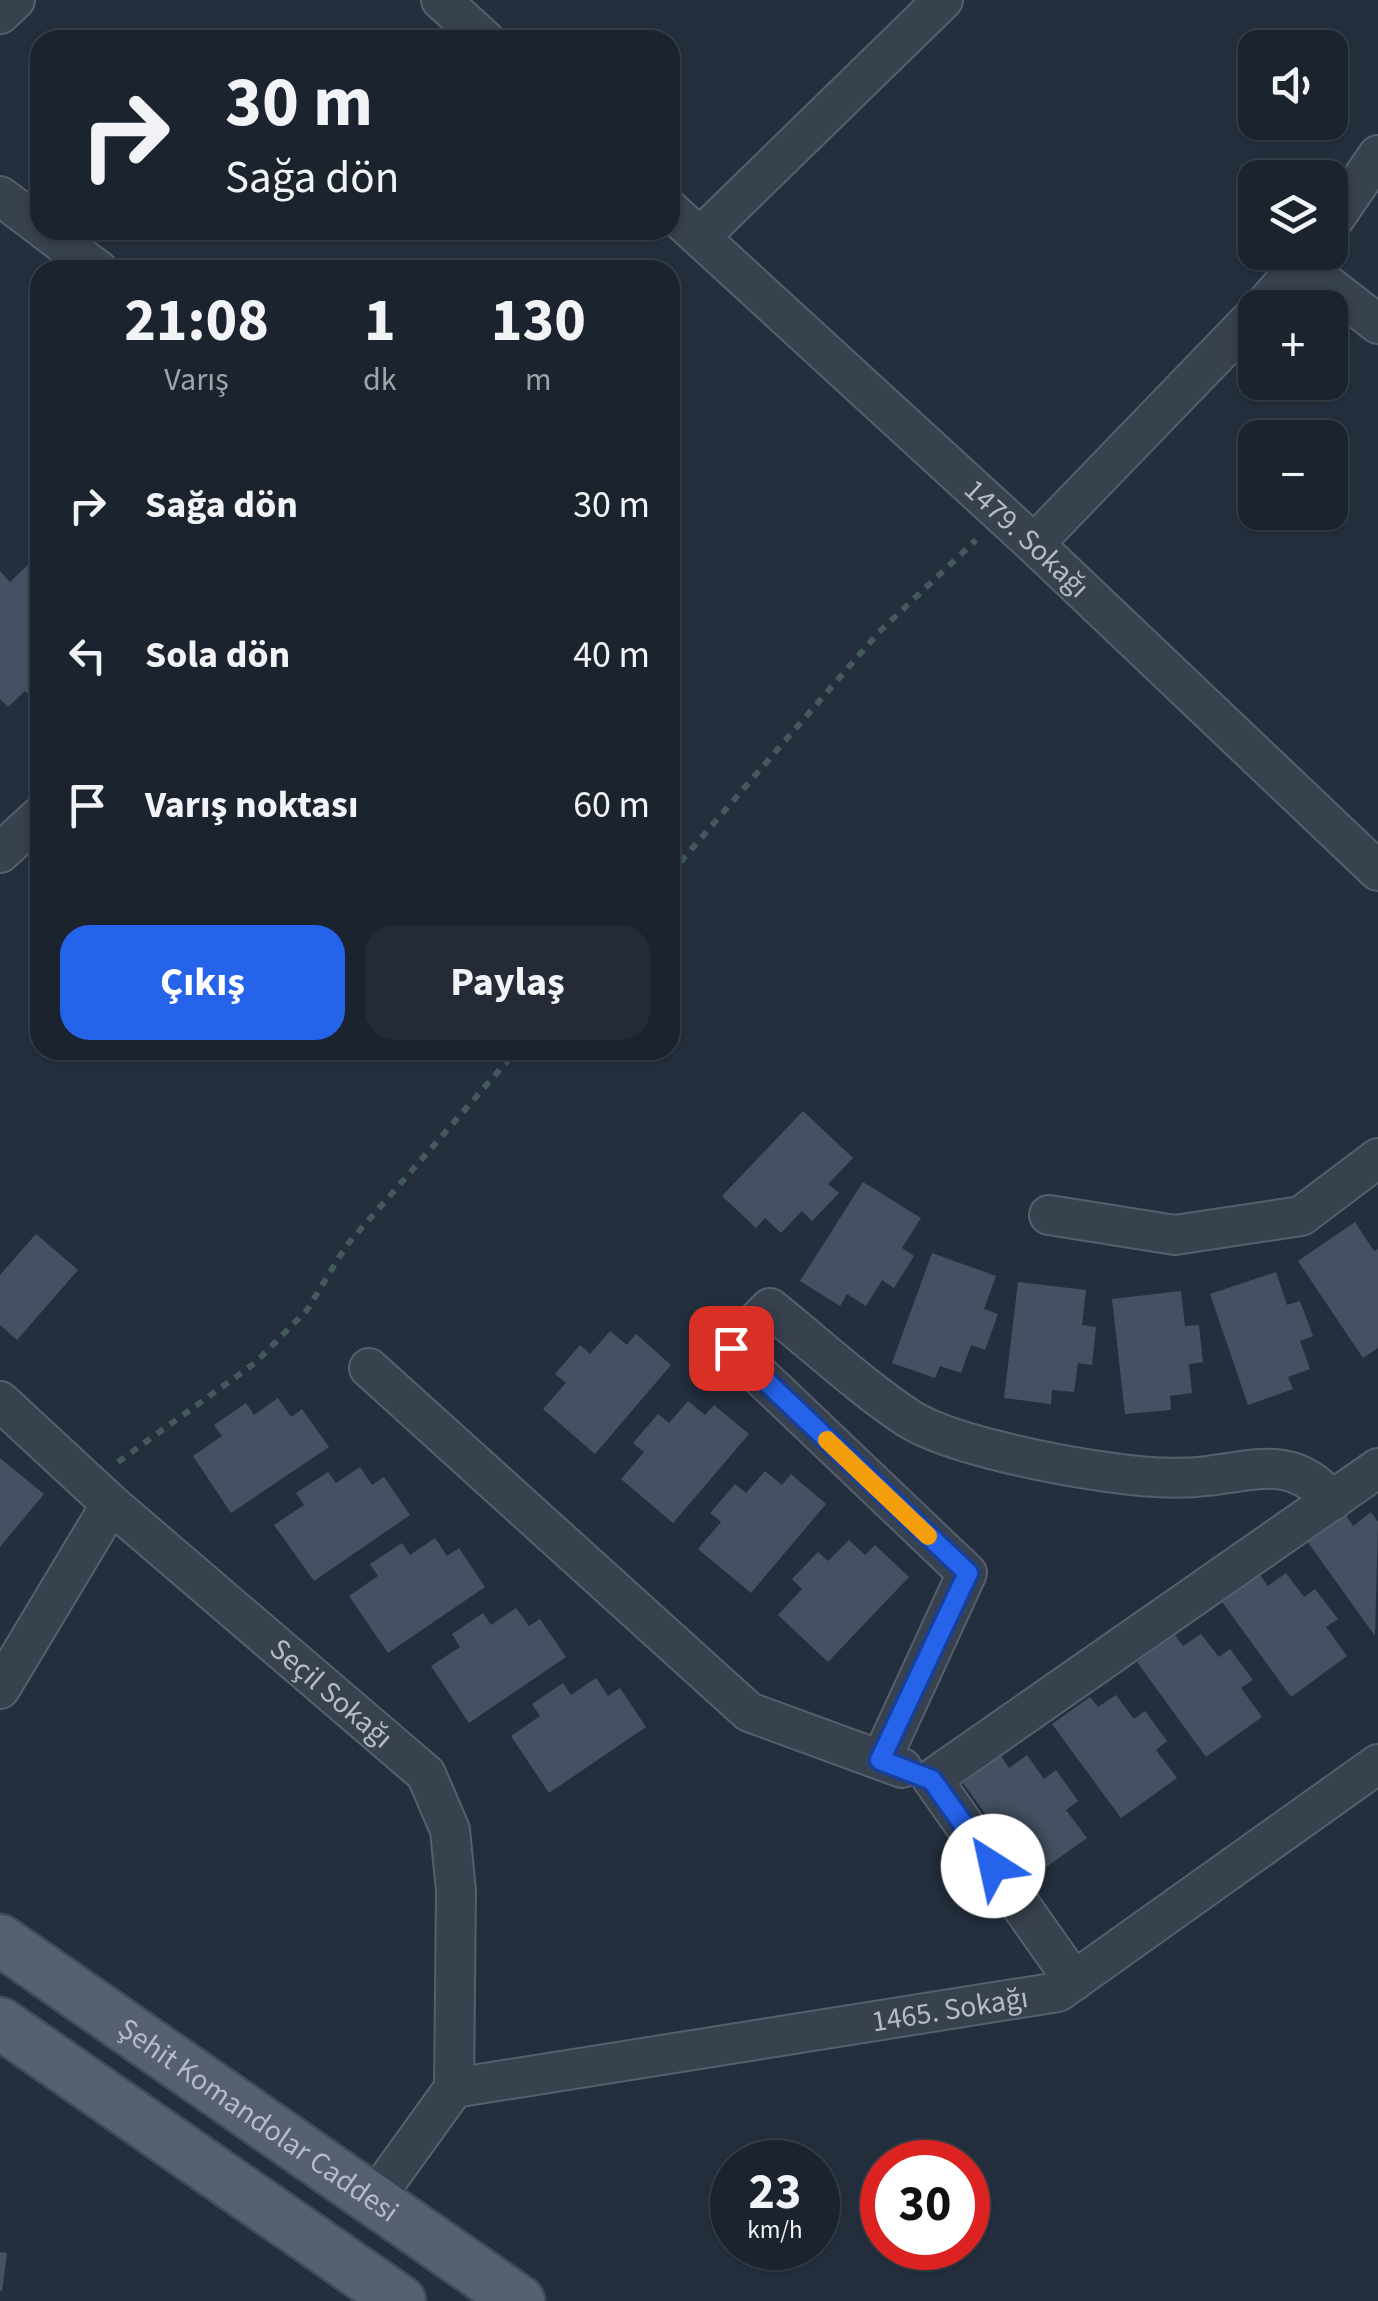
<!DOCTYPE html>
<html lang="tr">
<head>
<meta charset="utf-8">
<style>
  body { margin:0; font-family:"Source Sans 3",sans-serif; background:#242b36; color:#f1f3f6; height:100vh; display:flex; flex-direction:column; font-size:38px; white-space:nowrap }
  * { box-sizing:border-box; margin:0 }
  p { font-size:32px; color:#a0a4aa }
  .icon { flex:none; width:55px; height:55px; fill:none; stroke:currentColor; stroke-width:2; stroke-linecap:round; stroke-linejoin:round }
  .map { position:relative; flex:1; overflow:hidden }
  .sheet { position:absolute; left:30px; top:260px; width:650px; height:800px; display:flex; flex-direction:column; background:#1b232e; border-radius:30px; box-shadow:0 2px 8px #0004,0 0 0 2px #39404a }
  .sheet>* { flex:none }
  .banner { position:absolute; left:30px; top:30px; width:650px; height:210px; border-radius:30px; box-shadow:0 2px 8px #0004,0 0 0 2px #39404a; background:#1b232e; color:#f1f3f6; overflow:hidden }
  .tools { position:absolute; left:1238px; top:30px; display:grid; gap:20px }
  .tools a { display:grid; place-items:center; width:110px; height:110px; border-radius:20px; background:#1b232e; box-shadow:0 2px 8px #0004,0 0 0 2px #39404a; font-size:50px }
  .speed { position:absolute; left:710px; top:2140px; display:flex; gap:20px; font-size:50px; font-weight:700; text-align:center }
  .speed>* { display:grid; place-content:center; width:130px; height:130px; border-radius:50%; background:#1b232e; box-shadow:0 2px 8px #0004,0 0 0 2px #39404a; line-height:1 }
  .speed small { font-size:25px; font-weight:400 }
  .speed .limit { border:15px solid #d22; background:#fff; color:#111 }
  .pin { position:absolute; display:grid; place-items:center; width:85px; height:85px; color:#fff; margin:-42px; border-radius:20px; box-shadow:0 5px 15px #0006 }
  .me { position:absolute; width:110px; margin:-55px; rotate:325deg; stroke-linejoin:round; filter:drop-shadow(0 0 8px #0008) }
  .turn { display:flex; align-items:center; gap:35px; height:210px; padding:0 30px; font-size:45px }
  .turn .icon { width:130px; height:130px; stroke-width:2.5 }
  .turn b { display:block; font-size:70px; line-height:85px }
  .eta { display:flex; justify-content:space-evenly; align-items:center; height:170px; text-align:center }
  .eta b { font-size:60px; font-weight:700; line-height:70px }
  .cta { display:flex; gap:20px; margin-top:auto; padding:20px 30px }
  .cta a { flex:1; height:115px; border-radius:30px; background:#2563eb; color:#fff; font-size:40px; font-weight:700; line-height:115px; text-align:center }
  .cta a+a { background:#242b36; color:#f1f3f6 }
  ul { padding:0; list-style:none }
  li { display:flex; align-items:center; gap:30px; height:150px; padding:0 30px }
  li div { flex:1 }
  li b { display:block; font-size:38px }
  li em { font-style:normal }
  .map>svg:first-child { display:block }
</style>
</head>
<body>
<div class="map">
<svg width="1378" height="2301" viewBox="0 0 1378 2301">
  <rect width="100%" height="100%" fill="#242f3e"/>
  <g fill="#455162">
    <path d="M 36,557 L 40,561 L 40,706 L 25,691 L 8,707 L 0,699 L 0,571 L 10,582 Z"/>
    <path d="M 803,1111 L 853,1158 L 828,1184 L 839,1193 L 812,1221 L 802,1211 L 781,1233 L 765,1218 L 756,1228 L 722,1196 Z"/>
    <path d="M 863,1182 L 921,1218 L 902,1248 L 914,1256 L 894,1288 L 882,1280 L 866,1306 L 847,1294 L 840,1306 L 800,1281 Z"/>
    <path d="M 1355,1222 L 1374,1251 L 1378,1249 L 1378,1348 L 1363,1358 L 1298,1261 Z"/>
    <path d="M 36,1234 L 78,1270 L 17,1340 L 0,1325 L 0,1275 Z"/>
    <path d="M 932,1253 L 996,1276 L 984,1309 L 998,1314 L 985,1350 L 971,1345 L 961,1373 L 940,1366 L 935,1378 L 892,1363 Z"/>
    <path d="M 1276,1272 L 1287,1305 L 1300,1301 L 1313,1336 L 1300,1341 L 1310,1369 L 1288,1377 L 1293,1389 L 1248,1405 L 1210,1294 Z"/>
    <path d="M 1018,1282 L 1086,1290 L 1082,1325 L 1096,1327 L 1092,1365 L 1078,1363 L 1074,1392 L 1052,1390 L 1051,1404 L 1004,1398 Z"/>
    <path d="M 1181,1291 L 1185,1326 L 1199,1325 L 1203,1362 L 1189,1364 L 1192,1393 L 1170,1396 L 1171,1410 L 1125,1414 L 1112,1299 Z"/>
    <path d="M 610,1331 L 627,1345 L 636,1334 L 671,1365 L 595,1454 L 543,1409 L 566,1383 L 555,1374 L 580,1345 L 590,1354 Z"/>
    <path d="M 278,1398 L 291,1417 L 302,1409 L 329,1447 L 231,1513 L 193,1456 L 222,1436 L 214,1425 L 246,1403 L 254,1415 Z"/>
    <path d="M 688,1401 L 705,1415 L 714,1405 L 749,1434 L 673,1523 L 621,1479 L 644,1452 L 633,1443 L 658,1414 L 669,1423 Z"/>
    <path d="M 0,1458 L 44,1494 L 0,1547 Z"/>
    <path d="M 360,1467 L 372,1485 L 384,1477 L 410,1515 L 314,1581 L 274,1525 L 304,1505 L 296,1493 L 328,1472 L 336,1483 Z"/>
    <path d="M 765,1471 L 782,1485 L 791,1474 L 826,1504 L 751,1593 L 698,1549 L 721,1522 L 710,1513 L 735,1484 L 746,1493 Z"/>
    <path d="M 1371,1512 L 1378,1522 L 1375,1636 L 1307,1541 L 1345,1514 L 1353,1526 Z"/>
    <path d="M 435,1538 L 447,1556 L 459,1548 L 485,1587 L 388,1653 L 349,1596 L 378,1576 L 370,1564 L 402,1543 L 410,1555 Z"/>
    <path d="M 849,1540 L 865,1555 L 875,1545 L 909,1577 L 828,1662 L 778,1615 L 802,1589 L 792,1579 L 818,1552 L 828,1561 Z"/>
    <path d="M 1286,1573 L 1304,1597 L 1315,1589 L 1338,1619 L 1326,1627 L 1347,1656 L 1291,1697 L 1222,1602 L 1260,1575 L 1268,1586 Z"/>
    <path d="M 516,1608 L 529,1626 L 540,1619 L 566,1657 L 469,1723 L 431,1666 L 460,1647 L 452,1634 L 483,1613 L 491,1625 Z"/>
    <path d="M 1201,1634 L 1219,1657 L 1230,1649 L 1253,1680 L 1241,1688 L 1262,1717 L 1206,1757 L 1137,1662 L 1175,1635 L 1183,1646 Z"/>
    <path d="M 596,1678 L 608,1696 L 620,1688 L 646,1727 L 549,1793 L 511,1736 L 540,1716 L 532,1704 L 563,1683 L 571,1695 Z"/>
    <path d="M 1116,1695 L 1134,1719 L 1145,1711 L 1167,1741 L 1156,1750 L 1177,1778 L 1121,1818 L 1052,1724 L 1090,1697 L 1098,1707 Z"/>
    <path d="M 1027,1755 L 1044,1779 L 1056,1770 L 1078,1801 L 1066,1810 L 1087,1838 L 1031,1878 L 963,1783 L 1001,1756 L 1009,1768 Z"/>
    <path d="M 0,2252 L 7,2253 L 2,2291 L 0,2291 Z"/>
  </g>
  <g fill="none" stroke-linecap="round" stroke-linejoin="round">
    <g stroke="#565f6c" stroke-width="42">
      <g id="minor">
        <path d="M 441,0 L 485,40"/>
        <path d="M 0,14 L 15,0"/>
        <path d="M 0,196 L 40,226"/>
        <path id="s1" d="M 670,210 L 1034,544 L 1378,871"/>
        <path d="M 1330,225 L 1378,155"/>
        <path d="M 45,230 L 98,270"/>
        <path d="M 700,237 L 943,0"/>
        <path d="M 1302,265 L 1378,324"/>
        <path d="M 1262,308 L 1311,252"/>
        <path d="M 1034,544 L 1255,315"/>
        <path d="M 0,853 L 40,816"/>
        <path d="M 1049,1215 L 1175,1235 L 1301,1216 L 1378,1158"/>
        <path d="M 369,1368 L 749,1712 L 902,1768"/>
        <path id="s2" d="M 0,1401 L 111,1504 L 426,1774 L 450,1830 L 456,1891 L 454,2088"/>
        <path d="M 0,1689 L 111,1504"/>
        <path d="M 881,1760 L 967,1573 L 731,1348 L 770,1308 C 815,1344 860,1386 908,1418 C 950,1445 1057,1465 1107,1472 C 1140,1477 1174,1480 1207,1476 C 1257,1470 1294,1455 1332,1501"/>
        <path d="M 1074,1981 L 932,1779 L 1378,1468"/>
        <path id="s3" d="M 454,2088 L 1058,1992 L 1378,1764"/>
        <path d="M 374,2199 L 454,2088"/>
      </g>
    </g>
    <g stroke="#414a57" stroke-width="55">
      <g id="major">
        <path id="s4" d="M 0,1940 L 519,2301"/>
        <path d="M 0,2023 L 400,2301"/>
      </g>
    </g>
    <g stroke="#44595c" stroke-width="6" stroke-dasharray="8 8" stroke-linecap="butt">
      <path d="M 670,874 L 879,632 L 976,540"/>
      <path d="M 118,1462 L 255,1363 L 307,1310 L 346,1246 L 517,1050"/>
    </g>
    <use href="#minor" stroke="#38414e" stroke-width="38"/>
    <use href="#major" stroke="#56606e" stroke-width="50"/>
  </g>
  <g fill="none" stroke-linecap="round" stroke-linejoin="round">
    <g stroke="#184099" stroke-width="25">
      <path id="route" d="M 731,1348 L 968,1573 L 880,1760 L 932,1780 L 993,1866"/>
    </g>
    <use href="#route" stroke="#2563eb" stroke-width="18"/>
    <path stroke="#f59e0b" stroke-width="18" d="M 827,1440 L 928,1536"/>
  </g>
  <g text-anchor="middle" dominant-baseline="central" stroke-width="8" stroke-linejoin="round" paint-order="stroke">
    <g font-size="30" fill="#b4bcc9" stroke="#1d2633">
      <text stroke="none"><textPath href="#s1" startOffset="485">1479. Sokağı</textPath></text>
      <text stroke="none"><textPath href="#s2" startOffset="442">Seçil Sokağı</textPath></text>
      <text stroke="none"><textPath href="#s3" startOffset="502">1465. Sokağı</textPath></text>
      <text stroke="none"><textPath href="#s4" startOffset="315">Şehit Komandolar Caddesi</textPath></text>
    </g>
  </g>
</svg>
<div class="tools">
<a><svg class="icon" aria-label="sound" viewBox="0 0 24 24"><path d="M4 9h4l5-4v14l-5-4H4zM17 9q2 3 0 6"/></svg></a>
<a><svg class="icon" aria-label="layers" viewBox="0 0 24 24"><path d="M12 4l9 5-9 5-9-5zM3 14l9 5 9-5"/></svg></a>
<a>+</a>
<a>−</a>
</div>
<div class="speed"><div>23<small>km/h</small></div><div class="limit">30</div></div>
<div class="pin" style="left:731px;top:1348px;background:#d93025"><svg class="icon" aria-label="arrive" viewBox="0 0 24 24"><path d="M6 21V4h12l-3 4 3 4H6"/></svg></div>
<svg class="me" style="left:993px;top:1866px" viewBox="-20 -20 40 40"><circle r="19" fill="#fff"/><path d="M0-13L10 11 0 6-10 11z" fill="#2563eb"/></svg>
<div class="banner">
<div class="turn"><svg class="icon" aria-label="right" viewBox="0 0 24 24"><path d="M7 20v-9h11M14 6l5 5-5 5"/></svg><div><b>30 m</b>Sağa dön</div></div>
</div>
<section class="sheet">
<div class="eta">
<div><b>21:08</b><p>Varış</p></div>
<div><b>1</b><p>dk</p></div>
<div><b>130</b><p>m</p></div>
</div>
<ul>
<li><svg class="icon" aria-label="right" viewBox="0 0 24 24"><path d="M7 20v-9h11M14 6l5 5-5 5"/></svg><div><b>Sağa dön</b></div><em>30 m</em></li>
<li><svg class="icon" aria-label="left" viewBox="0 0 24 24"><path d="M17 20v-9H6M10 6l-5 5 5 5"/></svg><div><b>Sola dön</b></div><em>40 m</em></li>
<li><svg class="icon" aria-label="arrive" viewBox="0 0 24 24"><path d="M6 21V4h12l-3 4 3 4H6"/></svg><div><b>Varış noktası</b></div><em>60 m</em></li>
</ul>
<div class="cta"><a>Çıkış</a><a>Paylaş</a></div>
</section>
</div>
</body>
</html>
